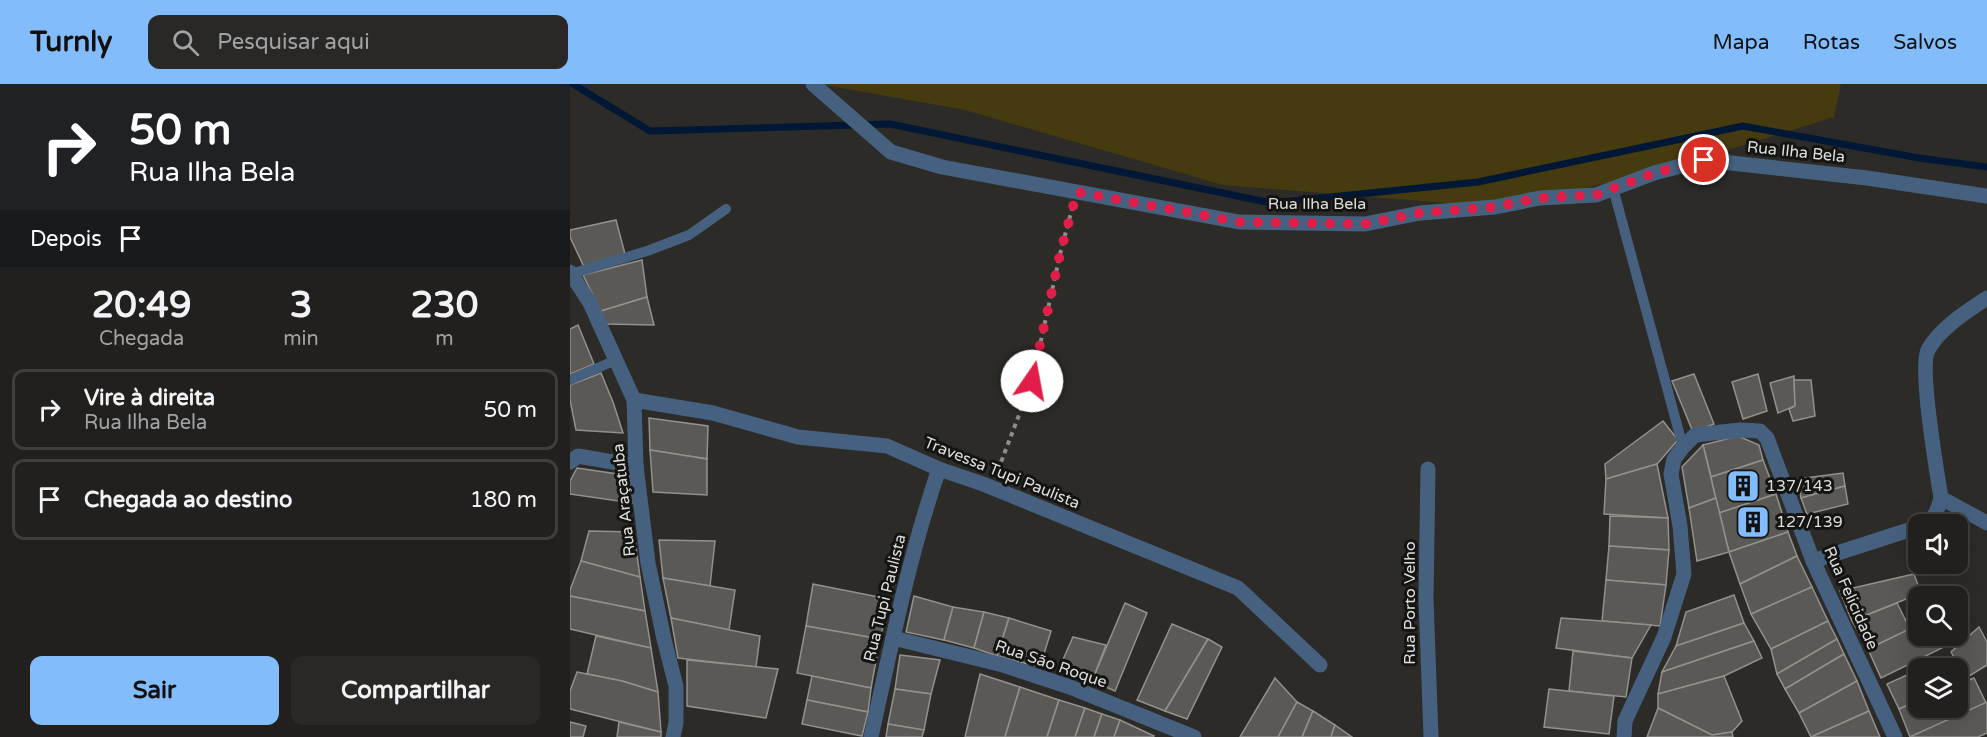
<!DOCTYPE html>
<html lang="pt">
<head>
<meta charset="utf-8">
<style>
  body { margin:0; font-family:"Varela Round",sans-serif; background:#292827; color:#f1f3f6; height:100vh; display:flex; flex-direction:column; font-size:22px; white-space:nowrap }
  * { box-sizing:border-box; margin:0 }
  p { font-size:20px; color:#a2a3a4 }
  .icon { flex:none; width:33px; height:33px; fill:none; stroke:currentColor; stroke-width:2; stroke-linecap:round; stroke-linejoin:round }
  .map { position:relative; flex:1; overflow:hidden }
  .details { display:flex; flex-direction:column; background:#21201e; width:570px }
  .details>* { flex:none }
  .guide { background:#202124; color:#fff; overflow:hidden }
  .controls { position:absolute; left:1338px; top:430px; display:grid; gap:12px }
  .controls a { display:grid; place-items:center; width:60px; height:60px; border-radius:12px; background:#21201e; box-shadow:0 6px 24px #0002,0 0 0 2px #3e3e3c; font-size:30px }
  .pin { position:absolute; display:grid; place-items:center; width:51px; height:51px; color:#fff; margin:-26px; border:3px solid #fff; border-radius:50%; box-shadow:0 2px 6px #0007 }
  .me { position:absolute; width:66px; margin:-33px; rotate:12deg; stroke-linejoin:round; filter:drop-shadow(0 0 4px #0008) }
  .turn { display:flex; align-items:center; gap:21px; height:126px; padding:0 30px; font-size:27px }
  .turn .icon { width:78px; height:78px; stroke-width:2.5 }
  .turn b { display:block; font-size:42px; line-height:51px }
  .then { display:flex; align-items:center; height:57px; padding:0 30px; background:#0003; gap:12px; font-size:22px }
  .eta { display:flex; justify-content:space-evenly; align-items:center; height:102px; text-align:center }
  .eta b { font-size:36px; font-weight:700; line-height:42px }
  .cta { display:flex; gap:12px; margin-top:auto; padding:12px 30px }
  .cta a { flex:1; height:69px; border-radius:12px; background:#83bcfa; color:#111; font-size:24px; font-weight:700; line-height:69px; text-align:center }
  .cta a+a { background:#292827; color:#f1f3f6 }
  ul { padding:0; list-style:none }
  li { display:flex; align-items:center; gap:18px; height:81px; margin:0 12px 9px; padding:0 18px; border:3px solid #3e3e3c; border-radius:12px }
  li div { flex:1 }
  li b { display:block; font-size:22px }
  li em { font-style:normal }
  header { display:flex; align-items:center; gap:36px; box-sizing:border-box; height:84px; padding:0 30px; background:#83bcfa; color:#111 }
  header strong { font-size:28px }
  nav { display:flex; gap:33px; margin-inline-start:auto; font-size:21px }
  .search { width:420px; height:54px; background:#292827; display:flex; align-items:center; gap:15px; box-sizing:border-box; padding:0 21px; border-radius:12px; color:#a2a3a4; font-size:22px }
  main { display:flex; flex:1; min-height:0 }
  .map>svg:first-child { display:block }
</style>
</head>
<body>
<header>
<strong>Turnly</strong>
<div class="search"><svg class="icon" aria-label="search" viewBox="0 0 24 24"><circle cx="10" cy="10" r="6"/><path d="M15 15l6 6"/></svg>Pesquisar aqui</div>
<nav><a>Mapa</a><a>Rotas</a><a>Salvos</a></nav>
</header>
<main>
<section class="details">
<div class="guide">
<div class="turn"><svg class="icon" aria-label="right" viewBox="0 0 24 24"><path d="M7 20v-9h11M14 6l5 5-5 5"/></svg><div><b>50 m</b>Rua Ilha Bela</div></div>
<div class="then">Depois<svg class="icon" aria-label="arrive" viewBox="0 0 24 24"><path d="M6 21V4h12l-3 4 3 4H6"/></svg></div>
</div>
<div class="eta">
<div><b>20:49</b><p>Chegada</p></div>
<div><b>3</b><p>min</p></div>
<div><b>230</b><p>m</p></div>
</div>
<ul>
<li><svg class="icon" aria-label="right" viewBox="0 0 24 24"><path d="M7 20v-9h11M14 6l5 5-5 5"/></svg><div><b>Vire à direita</b><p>Rua Ilha Bela</p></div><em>50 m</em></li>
<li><svg class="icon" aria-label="arrive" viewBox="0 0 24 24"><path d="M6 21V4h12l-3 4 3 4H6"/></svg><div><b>Chegada ao destino</b></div><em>180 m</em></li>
</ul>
<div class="cta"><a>Sair</a><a>Compartilhar</a></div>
</section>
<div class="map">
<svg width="1417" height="653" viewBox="0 0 1417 653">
  <rect width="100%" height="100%" fill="#2c2b28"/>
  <path fill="#463a0f" d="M 249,0 L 1271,0 L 1264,33 L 1084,89 L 925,123 L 653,101 L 395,26 Z"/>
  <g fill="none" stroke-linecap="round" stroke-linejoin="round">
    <path stroke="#001836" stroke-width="7" d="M 3,0 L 80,47 L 320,40 L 701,119 L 908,98 L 1173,42 L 1349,74 L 1417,83"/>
  </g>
  <g fill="#5a5955" stroke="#92918d" stroke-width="1.5">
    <path d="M 46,136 L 55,170 L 14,183 L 0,153 L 0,146 Z"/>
    <path d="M 72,176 L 77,213 L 31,227 L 13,191 Z"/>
    <path d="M 77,213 L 84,241 L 36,240 L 31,227 Z"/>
    <path d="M 8,241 L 24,280 L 0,290 L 0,245 Z"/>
    <path d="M 31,289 L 43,318 L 53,349 L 6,346 L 0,316 L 0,301 Z"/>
    <path d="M 1124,290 L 1144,340 L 1123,348 L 1102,297 Z"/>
    <path d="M 1188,290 L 1197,327 L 1173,335 L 1162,298 Z"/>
    <path d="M 1224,292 L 1225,322 L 1208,329 L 1200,299 Z"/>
    <path d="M 1224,296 L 1241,296 L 1245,332 L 1223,337 L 1219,325 L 1225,322 Z"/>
    <path d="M 79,334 L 138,342 L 137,375 L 80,366 Z"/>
    <path d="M 1093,337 L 1108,356 L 1087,380 L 1036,395 L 1035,380 Z"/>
    <path d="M 1168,352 L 1189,361 L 1193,376 L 1141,393 L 1133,361 Z"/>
    <path d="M 1133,361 L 1146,414 L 1119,424 L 1112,383 Z"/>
    <path d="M 80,366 L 137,375 L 137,411 L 83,408 Z"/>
    <path d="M 1193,376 L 1206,410 L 1149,429 L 1141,393 Z"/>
    <path d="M 1087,380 L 1098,434 L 1034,430 L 1036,395 Z"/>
    <path d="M 7,384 L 61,392 L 62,419 L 0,410 L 0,397 Z"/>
    <path d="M 1273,389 L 1275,402 L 1231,414 L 1228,395 Z"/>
    <path d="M 1275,402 L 1278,420 L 1237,430 L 1231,414 Z"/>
    <path d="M 1206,410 L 1218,448 L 1159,468 L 1149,429 Z"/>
    <path d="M 1146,414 L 1159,468 L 1127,477 L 1119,424 Z"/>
    <path d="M 1040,432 L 1098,434 L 1099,466 L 1039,462 Z"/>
    <path d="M 19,447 L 64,448 L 70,493 L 11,477 Z"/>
    <path d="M 1218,448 L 1227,472 L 1170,500 L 1159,468 Z"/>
    <path d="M 89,456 L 145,457 L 140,502 L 93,494 Z"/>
    <path d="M 1039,462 L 1099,466 L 1096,501 L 1036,496 Z"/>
    <path d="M 1227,472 L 1242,503 L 1181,530 L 1170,500 Z"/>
    <path d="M 11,477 L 70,493 L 75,527 L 0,512 L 0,506 Z"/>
    <path d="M 1344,490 L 1351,509 L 1282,537 L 1270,507 Z"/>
    <path d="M 93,494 L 165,506 L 159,546 L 101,534 Z"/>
    <path d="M 1036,496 L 1096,501 L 1090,542 L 1032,537 Z"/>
    <path d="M 243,500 L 319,515 L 310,555 L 236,542 Z"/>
    <path d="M 1242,503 L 1258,537 L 1201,565 L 1181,530 Z"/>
    <path d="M 1164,511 L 1174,539 L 1106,562 L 1116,528 Z"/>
    <path d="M 0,512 L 75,527 L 81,564 L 0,545 Z"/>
    <path d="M 344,512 L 383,523 L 374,556 L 336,548 Z"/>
    <path d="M 555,519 L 577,529 L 545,607 L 522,597 Z"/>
    <path d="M 1327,519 L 1340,545 L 1298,565 L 1282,537 Z"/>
    <path d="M 383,523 L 414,528 L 404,564 L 374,556 Z"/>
    <path d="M 414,528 L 439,534 L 427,572 L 404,564 Z"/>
    <path d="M 101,534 L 190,552 L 186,583 L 108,574 Z"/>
    <path d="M 439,534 L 481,547 L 470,583 L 427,572 Z"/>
    <path d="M 991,534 L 1032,537 L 1081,541 L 1062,574 L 986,564 Z"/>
    <path d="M 1258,537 L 1267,555 L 1207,590 L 1201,565 Z"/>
    <path d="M 1174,539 L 1184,557 L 1092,588 L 1106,562 Z"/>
    <path d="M 602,540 L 638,555 L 595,627 L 567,616 Z"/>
    <path d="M 1348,541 L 1348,552 L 1371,552 L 1376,562 L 1311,594 L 1298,565 Z"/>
    <path d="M 236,542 L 310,555 L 301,604 L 227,589 Z"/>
    <path d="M 1409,543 L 1417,558 L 1417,581 L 1396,594 L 1381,568 Z"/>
    <path d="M 26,552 L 81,564 L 88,608 L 52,597 L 17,590 Z"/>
    <path d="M 503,553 L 536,561 L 522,597 L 488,587 Z"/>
    <path d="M 638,555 L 652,563 L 617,635 L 595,627 Z"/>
    <path d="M 1267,555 L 1274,570 L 1215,605 L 1207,590 Z"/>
    <path d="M 1184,557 L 1192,574 L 1154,592 L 1088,610 L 1092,588 Z"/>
    <path d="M 1003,567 L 1062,574 L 1056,613 L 999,607 Z"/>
    <path d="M 1274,570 L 1287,597 L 1229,629 L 1215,605 Z"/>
    <path d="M 330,571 L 370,576 L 361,610 L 325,605 Z"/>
    <path d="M 117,576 L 208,585 L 196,634 L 117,622 Z"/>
    <path d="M 1368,576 L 1372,585 L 1350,585 Z"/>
    <path d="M 1348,586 L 1348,617 L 1329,625 L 1317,600 Z"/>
    <path d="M 7,588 L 52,597 L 88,608 L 91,648 L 0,625 L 0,607 Z"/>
    <path d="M 410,590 L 450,603 L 435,653 L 395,653 Z"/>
    <path d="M 242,592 L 301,604 L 298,628 L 237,616 Z"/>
    <path d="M 1154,592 L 1172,637 L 1162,648 L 1142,651 L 1088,624 L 1088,610 Z"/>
    <path d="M 705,594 L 727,618 L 708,653 L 670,653 Z"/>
    <path d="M 1404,594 L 1416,619 L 1340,653 L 1329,625 L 1348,617 L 1348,624 L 1388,624 L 1388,600 Z"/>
    <path d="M 1287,597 L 1299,627 L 1241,653 L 1229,629 Z"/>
    <path d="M 450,603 L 489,616 L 477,653 L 435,653 Z"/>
    <path d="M 325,605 L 361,610 L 354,646 L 318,640 Z"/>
    <path d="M 979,605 L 1044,612 L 1039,650 L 974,643 Z"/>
    <path d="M 237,616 L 298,628 L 292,652 L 232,640 Z"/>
    <path d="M 489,616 L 515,624 L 505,653 L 477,653 Z"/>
    <path d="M 727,618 L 743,627 L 732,653 L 708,653 Z"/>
    <path d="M 1417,618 L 1417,649 L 1408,653 L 1340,653 Z"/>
    <path d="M 515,624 L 532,630 L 524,653 L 505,653 Z"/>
    <path d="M 1088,624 L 1142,651 L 1162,648 L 1163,653 L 1077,653 Z"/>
    <path d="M 743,627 L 765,641 L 761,653 L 732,653 Z"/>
    <path d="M 1299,627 L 1310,653 L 1241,653 Z"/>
    <path d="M 532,630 L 550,636 L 544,653 L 524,653 Z"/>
    <path d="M 550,636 L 584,652 L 583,653 L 544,653 Z"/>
    <path d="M 0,638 L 16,642 L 13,653 L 0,653 Z"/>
    <path d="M 49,638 L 91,648 L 91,653 L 47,653 Z"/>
    <path d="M 318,640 L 354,646 L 352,653 L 316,653 Z"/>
    <path d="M 765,641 L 782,653 L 761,653 Z"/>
  </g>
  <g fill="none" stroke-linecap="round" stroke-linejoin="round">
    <path stroke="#8e8d8b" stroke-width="4" stroke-dasharray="4.5 4.5" stroke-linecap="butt" d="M 428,386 L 462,297 L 491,166 L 502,125"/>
    <g stroke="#46617f" stroke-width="10">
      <path d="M 1043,104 L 1113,363"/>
      <path d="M 1,190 L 77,167 L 119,151 L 156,125"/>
      <path d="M 0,296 L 46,276"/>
    </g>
    <g stroke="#46617f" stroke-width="15">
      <path d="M 243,0 L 321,68 L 372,83 L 669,138 L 795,140 L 850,129 L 925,123 L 970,114 L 1026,111 L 1084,89 L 1134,76 L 1297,94 L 1417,112"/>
      <path d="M 0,188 L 20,219 L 64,316 L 66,382 L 78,479 L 94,555 L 106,602 L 106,639 L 103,653"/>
      <path d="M 64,316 L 143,329 L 228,353 L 317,362 L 369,385 L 413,400 L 668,504 L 750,581"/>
      <path d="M 0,378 L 8,372 L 66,382"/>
      <path d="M 858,385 L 856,515 L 861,653"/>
      <path d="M 1371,414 L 1417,439"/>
      <path d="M 1353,441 C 1365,436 1368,425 1371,414 C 1367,389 1349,283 1358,266 C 1369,245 1397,227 1417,214"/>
      <path d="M 1243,477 L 1348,443"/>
      <path d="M 323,554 L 433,581 L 500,603 L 624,653"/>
      <path d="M 301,653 C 321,563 339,472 369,385"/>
      <path d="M 1054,653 L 1055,637 L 1094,553 L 1114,490 L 1110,442 L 1101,390 L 1104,375 L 1113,363 L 1125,351 L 1170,346 L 1190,347 L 1197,354 L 1243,477 L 1325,653"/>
    </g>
  </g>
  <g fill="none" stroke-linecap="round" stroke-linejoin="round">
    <path stroke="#e11d48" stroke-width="10" stroke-dasharray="0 18" d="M 462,297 L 491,166 L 507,108 L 669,138 L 795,140 L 850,129 L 925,123 L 970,114 L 1026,111 L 1084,89 L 1134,76"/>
  </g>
  <defs>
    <g id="building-square" transform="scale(1.725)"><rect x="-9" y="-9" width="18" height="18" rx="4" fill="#83bcfa" stroke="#141412"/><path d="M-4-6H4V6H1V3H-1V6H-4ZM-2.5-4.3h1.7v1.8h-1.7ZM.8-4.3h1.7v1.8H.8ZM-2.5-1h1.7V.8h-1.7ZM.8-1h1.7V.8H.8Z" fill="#111"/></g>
  </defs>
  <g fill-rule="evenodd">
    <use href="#building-square" x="1173" y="402"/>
    <use href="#building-square" x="1183" y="438"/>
  </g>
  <g text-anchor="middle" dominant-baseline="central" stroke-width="6" stroke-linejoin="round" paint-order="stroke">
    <g font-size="16" fill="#dededc" stroke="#141412">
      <text transform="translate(1226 68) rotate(6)">Rua Ilha Bela</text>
      <text x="747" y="120">Rua Ilha Bela</text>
      <text transform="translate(432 389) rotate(22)">Travessa Tupi Paulista</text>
      <text transform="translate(54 416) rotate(-96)">Rua Araçatuba</text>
      <text transform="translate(315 514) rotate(-76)">Rua Tupi Paulista</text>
      <text transform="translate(1281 514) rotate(66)">Rua Felicidade</text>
      <text transform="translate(840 519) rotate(-90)">Rua Porto Velho</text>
      <text transform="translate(481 580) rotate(19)">Rua São Roque</text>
    </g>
    <g font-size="16" fill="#dededc" stroke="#141412" text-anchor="start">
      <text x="1196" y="402">137/143</text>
      <text x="1206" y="438">127/139</text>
    </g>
  </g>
</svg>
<div class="controls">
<a><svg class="icon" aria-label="sound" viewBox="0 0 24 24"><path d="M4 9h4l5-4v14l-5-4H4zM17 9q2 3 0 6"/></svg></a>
<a><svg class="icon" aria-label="search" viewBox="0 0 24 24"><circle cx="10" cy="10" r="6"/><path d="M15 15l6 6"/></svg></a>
<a><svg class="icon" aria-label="layers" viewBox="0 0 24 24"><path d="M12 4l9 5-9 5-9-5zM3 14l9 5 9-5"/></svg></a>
</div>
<div class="pin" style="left:1134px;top:76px;background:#d93025"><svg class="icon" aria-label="arrive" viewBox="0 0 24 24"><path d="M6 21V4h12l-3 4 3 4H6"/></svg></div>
<svg class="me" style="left:462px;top:297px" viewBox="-20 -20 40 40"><circle r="19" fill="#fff"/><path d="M0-13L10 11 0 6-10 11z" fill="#e11d48"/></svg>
</div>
</main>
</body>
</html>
